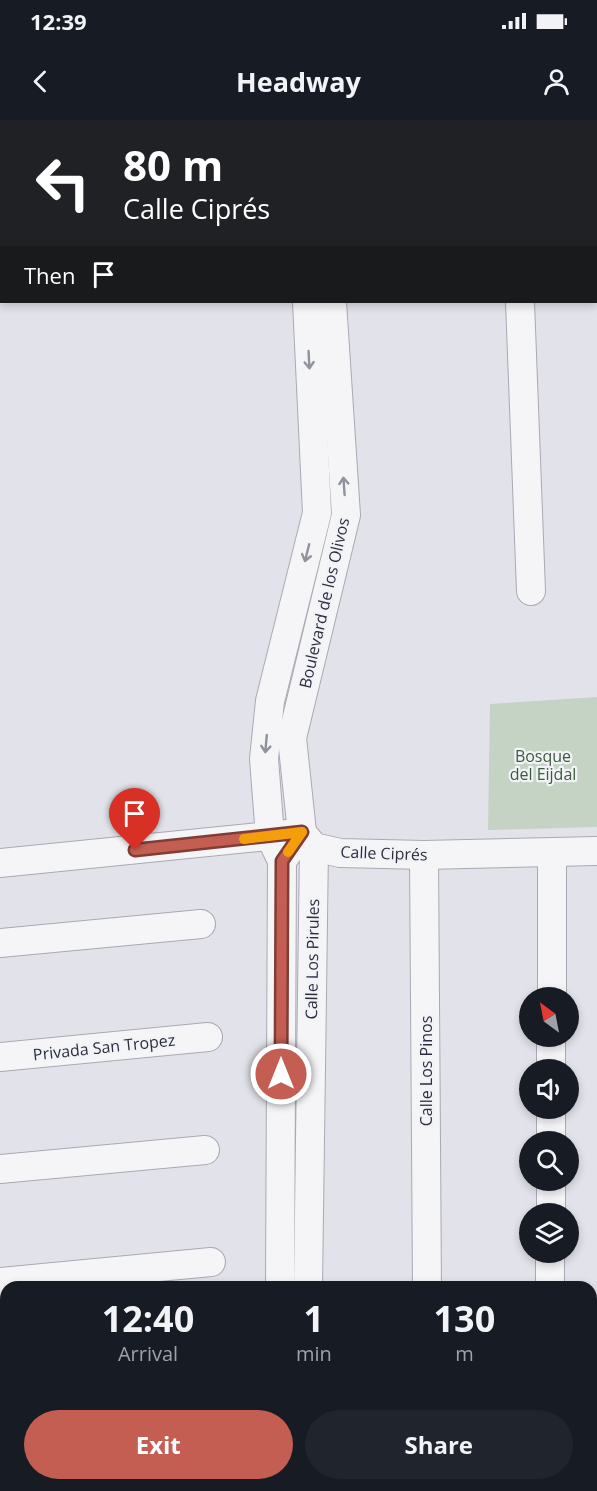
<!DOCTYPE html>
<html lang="en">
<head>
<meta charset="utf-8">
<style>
  body { margin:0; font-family:"Open Sans",sans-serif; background:#20242c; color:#f1f3f6; height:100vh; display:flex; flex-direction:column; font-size:22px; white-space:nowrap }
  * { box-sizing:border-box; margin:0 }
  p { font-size:20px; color:#9ea1a6 }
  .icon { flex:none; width:33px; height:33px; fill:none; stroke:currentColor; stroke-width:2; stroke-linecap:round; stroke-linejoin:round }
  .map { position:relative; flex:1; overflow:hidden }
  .details { position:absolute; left:0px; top:1161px; width:597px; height:210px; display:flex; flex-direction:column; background:#171b24; border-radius:18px 18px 0 0; box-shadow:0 3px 9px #0003 }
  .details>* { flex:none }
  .hud { position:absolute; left:0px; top:0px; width:597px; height:183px; box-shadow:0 3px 9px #0003; background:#202124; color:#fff; overflow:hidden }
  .needle { width:39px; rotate:328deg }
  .tools { position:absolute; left:519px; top:867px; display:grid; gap:12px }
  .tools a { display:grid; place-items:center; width:60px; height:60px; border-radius:50%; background:#171b24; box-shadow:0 3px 9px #0003; font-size:30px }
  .pin { position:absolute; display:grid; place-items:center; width:51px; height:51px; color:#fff; margin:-62px -26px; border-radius:50% 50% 50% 0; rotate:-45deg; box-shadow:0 0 6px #0007 }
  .pin .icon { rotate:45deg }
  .me { position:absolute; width:66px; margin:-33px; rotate:0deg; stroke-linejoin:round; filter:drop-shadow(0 0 4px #0008) }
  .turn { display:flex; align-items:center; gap:21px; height:126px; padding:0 24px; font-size:27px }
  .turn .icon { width:78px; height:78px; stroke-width:2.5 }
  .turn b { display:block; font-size:42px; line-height:51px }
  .then { display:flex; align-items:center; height:57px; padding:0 24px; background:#0003; gap:12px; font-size:22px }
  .eta { display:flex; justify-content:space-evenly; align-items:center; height:102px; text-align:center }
  .eta b { font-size:36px; font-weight:700; line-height:42px }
  .action { display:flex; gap:12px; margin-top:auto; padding:12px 24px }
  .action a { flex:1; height:69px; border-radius:36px; background:#c45e52; color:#fff; font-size:24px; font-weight:700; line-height:69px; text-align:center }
  .action a+a { background:#20242c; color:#f1f3f6 }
  .status { display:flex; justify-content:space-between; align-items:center; height:42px; padding:0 30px; background:#171b24; direction:ltr }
  .status svg { height:16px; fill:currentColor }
  header { display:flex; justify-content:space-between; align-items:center; height:78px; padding:0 24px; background:#171b24; font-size:27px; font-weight:700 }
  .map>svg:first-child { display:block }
</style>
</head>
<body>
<div class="status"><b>12:39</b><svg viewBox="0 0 49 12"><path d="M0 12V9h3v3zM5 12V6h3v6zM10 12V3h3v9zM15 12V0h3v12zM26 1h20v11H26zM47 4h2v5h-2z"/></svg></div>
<header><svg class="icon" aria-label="back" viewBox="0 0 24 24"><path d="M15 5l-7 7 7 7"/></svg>Headway<svg class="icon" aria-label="person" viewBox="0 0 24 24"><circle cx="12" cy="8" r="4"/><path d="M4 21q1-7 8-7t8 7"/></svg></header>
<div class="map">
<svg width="597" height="1371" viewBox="0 0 597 1371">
  <rect width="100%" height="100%" fill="#e2e3ea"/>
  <path fill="#c4d3c4" d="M 597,577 L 597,707 L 488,710 L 490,584 Z"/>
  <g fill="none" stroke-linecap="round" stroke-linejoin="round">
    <g stroke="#a8a9b4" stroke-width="30">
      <g id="minor">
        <path d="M 199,2 L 199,0"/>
        <path d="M 230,2 L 231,0"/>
        <path d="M 335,2 L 335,0"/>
        <path d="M 362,2 L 362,0"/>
        <path d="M 499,2 L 519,0"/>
        <path d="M 596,133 L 597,133"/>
        <path d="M 520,182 L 531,471"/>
        <path d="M 303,714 L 314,727 L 340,733 L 424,735 L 597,731"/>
        <path d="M 424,735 L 427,1167"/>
        <path d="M 282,741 L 302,712 L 292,618 L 346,395 L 332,182"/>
        <path d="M 0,743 L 288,714"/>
        <path d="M 0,823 L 201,804"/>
        <path d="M 552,878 L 552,732"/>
        <path d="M 0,937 L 208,917"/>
        <path d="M 551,950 L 551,916"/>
        <path d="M 551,1022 L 551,988"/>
        <path d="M 0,1049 L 205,1030"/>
        <path d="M 551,1094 L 551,1060"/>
        <path d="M 0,1162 L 211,1142"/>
        <path d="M 280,1167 L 282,741 L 270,716 L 264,639 L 270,581 L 317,393 L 307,182"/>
        <path d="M 308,1167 L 314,727"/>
        <path d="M 550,1167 L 550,1132"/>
        <path d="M 591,1224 L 597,1224"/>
        <path d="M 0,1278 L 6,1278"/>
        <path d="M 308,1365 L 308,1371"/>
        <path d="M 428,1365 L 428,1371"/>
        <path d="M 552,1365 L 552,1371"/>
        <path d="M 189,1371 L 226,1367"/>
        <path d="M 279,1371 L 279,1365"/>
      </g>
    </g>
    <use href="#minor" stroke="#f5f5f8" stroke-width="28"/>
  </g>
  <defs><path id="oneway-shaft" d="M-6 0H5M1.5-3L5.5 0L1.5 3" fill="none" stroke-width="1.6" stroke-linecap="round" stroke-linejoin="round" transform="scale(1.5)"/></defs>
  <g stroke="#90929c">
    <use href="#oneway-shaft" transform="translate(309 240) rotate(87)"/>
    <use href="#oneway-shaft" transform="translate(344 366) rotate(-94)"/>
    <use href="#oneway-shaft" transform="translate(307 433) rotate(104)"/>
    <use href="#oneway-shaft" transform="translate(266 624) rotate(95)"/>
  </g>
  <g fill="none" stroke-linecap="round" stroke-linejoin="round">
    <g stroke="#7f3d35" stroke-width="15">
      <path id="route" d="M 135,730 L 302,712 L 282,741 L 281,954"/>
    </g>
    <use href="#route" stroke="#c45e52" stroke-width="10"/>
    <path stroke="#f59e0b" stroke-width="10" d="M 244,719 L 302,712 L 288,732"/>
  </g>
  <g text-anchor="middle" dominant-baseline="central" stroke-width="4.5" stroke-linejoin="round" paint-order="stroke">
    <g font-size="16" fill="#2c2e40" stroke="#f2f3f7">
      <text transform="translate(324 483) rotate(-77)">Boulevard de los Olivos</text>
      <text transform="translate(384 733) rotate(2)">Calle Ciprés</text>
      <text transform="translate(312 839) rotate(-89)">Calle Los Pirules</text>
      <text transform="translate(104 927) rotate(-6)">Privada San Tropez</text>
      <text transform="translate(426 951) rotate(-90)">Calle Los Pinos</text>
    </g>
    <g font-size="16" fill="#3a5b3c" stroke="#f2f3f7">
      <text x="543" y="636">Bosque<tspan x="543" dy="18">del Eijdal</tspan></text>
    </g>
  </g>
</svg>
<div class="tools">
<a><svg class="needle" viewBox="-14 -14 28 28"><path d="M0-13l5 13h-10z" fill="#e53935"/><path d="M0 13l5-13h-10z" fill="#9ea1a6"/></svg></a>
<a><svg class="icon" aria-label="sound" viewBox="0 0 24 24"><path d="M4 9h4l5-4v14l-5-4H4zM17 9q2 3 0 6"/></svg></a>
<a><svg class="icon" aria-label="search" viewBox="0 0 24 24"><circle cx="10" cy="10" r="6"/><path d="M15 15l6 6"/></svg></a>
<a><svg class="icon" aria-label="layers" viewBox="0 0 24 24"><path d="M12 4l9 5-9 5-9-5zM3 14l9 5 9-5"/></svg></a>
</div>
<div class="pin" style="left:135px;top:730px;background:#d93025"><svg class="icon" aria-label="arrive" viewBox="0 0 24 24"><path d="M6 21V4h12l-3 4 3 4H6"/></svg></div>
<svg class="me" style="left:281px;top:954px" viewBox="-20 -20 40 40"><circle r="17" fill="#c45e52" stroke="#fff" stroke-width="3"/><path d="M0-11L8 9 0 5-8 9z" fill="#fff"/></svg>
<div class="hud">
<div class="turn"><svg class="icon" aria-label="left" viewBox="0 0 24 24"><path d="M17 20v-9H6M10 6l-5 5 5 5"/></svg><div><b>80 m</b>Calle Ciprés</div></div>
<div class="then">Then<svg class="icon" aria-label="arrive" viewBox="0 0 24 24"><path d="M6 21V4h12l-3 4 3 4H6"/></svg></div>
</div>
<section class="details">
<div class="eta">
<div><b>12:40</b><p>Arrival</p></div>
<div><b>1</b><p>min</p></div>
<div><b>130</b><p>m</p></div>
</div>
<div class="action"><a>Exit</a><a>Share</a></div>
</section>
</div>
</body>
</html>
